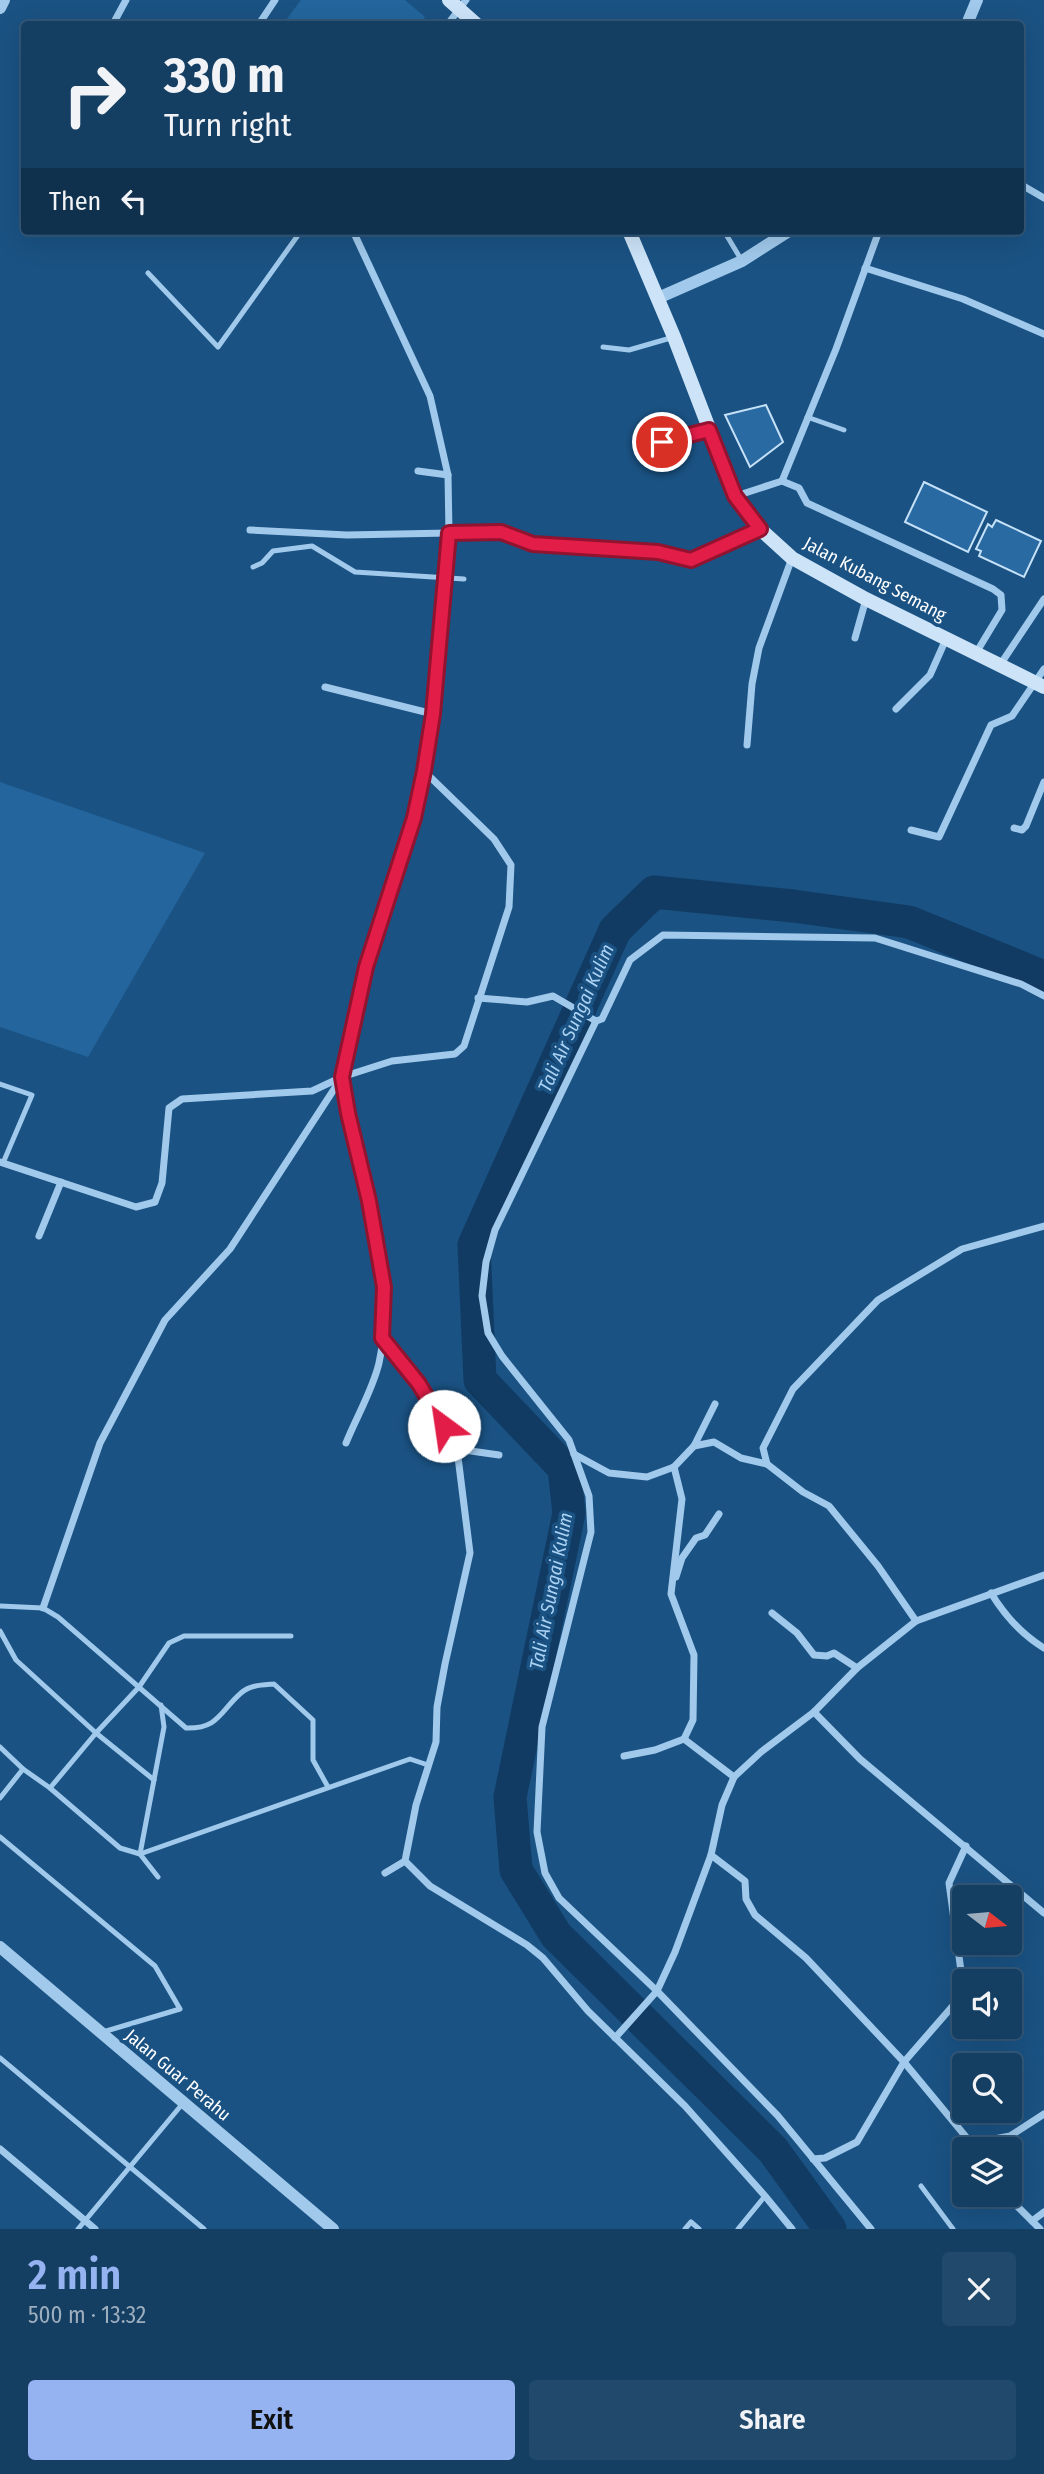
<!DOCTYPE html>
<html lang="en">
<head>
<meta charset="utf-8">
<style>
  body { margin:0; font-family:"Fira Sans Condensed",sans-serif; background:#21496b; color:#f1f3f6; height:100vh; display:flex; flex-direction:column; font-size:26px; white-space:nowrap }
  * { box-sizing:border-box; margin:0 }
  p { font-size:23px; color:#9daebe }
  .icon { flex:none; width:38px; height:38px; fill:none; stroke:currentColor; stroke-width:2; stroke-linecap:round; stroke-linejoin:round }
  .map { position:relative; height:2229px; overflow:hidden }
  .drawer { display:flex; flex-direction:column; background:#143e62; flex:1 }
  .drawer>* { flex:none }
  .banner { position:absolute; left:21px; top:21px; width:1003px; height:214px; border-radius:7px; box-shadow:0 7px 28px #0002,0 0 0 2px #335777; background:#143e62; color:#f1f3f6; overflow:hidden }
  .needle { width:46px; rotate:106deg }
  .buttons { position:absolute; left:952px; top:1885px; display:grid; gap:14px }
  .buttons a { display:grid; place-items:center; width:70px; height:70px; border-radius:7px; background:#143e62; box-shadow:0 7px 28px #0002,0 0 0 2px #335777; font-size:35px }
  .pin { position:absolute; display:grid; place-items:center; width:60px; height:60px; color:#fff; margin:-30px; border:4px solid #fff; border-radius:50%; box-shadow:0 2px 7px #0007 }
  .me { position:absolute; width:77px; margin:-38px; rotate:329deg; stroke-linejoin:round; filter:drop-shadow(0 0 5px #0008) }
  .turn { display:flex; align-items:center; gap:24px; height:147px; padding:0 28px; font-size:32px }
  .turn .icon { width:91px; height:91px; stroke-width:2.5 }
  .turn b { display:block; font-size:49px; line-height:60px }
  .then { display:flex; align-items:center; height:66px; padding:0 28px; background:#0003; gap:14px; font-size:26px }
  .round { display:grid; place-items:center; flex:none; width:74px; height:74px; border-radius:7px; background:#21496b }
  .headline { display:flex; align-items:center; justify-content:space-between; height:119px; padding:0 28px }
  h1 { font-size:42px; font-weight:600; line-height:52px; color:#95b2f1 }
  .action { display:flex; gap:14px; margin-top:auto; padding:14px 28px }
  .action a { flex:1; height:80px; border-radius:7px; background:#95b2f1; color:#111; font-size:28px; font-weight:600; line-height:80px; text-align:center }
  .action a+a { background:#21496b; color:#f1f3f6 }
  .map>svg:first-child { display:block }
</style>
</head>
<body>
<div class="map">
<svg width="1044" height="2229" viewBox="0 0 1044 2229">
  <rect width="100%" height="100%" fill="#1a5283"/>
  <g fill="#23659c">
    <path d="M 301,0 L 405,0 L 425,17 L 420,24 L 283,24 Z"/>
    <path d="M 0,782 L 205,853 L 88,1057 L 0,1027 Z"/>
  </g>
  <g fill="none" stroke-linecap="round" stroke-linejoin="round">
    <path stroke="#113b62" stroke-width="33" d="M 830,2229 L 773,2150 L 556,1935 L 516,1870 L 510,1797 L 569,1513 L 564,1468 L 480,1380 L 474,1245 L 615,930 L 654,892 L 793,906 L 909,922 L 1044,977"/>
  </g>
  <g fill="#296aa2" stroke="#c5e1f8" stroke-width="2">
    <path d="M 766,405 L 783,442 L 750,467 L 725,415 Z"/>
    <path d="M 924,482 L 987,512 L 968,552 L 905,522 Z"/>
    <path d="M 996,520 L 1041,541 L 1024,577 L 979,556 L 981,551 L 976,549 L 988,524 L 992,527 Z"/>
  </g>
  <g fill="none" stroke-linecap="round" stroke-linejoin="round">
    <g stroke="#a0c9eb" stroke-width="5">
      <path d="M 724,231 L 742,261"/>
      <path d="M 148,273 L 218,347 L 301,231"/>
      <path d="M 603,347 L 629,350 L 674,337"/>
      <path d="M 807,417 L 844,430"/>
      <path d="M 650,437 L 662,442 L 709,430"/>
      <path d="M 449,533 L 501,532 L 533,544 L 658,552 L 691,560 L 758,529"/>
      <path d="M 253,567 L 262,563 L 273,551 L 312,546 L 355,572 L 464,579"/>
      <path d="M 0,1084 L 32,1095 L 3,1163"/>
      <path d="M 0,1606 L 43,1608 L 58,1617 L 186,1728 C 219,1729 220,1711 241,1693 C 250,1685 262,1685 274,1684 L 313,1720 L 313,1760 L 328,1787"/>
      <path d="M 0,1631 L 16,1660 L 96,1733 L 154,1780"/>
      <path d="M 0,1747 L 23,1769 L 50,1788 L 120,1848 L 140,1854 L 158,1877"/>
      <path d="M 50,1788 L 96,1733 L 139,1687 L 169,1643 L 184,1636 L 291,1636"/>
      <path d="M 0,1798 L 23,1769"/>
      <path d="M 0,1837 L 155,1966 L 180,2009 L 103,2032"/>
      <path d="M 140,1854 L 410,1759 L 428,1765"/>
      <path d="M 140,1854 L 164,1727 L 161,1705"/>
      <path d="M 0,2058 L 204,2229"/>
      <path d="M 921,2186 L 953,2229"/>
      <path d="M 78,2229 L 184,2102"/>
      <path d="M 685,2229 L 691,2222 L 699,2229"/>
      <path d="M 738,2229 L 765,2196"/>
    </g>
    <g stroke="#a0c9eb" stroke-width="7">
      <path d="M 113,24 L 126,0"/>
      <path d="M 259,24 L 275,0"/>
      <path d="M 448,24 L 466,0"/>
      <path d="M 1020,184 L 1044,198"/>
      <path d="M 865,268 L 963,299 L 1044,334"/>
      <path d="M 418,471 L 448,475"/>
      <path d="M 782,481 L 836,349 L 879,231"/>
      <path d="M 736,496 L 782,481 L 799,488 L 807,503 L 993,589 L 1001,595 L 1002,610 L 976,653"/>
      <path d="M 250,530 L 347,535 L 449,533"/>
      <path d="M 855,638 L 866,599"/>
      <path d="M 1000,665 L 1044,599"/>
      <path d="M 325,687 L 433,714"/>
      <path d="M 896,709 L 930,675 L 946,639"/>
      <path d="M 747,745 L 752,684 L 759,648 L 792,558"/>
      <path d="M 1014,828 L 1022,830 L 1026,826 L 1044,782"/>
      <path d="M 911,830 L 939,837 L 991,725 L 1012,716 L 1044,669"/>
      <path d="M 478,998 L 527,1002 L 553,996 L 596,1021 L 495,1230 L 486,1262 L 482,1296 L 488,1333 L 502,1356 L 569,1440 L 589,1496 L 591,1532 L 542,1727 L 537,1832 L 545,1873 L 559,1898 L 657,1991 L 778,2116 L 871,2229"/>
      <path d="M 596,1021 L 602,1019 L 630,960 L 663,935 L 875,938 L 1021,984 L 1044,996"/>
      <path d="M 342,1078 C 356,1171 400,1268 379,1363 C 373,1389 356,1418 346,1443"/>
      <path d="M 0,1162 L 136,1207 L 155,1202 L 162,1183 L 169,1108 L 182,1099 L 312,1091 L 342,1077 L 392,1061 L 455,1054 L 464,1046 L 509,907 L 511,865 L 494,839 L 424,771"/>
      <path d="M 39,1236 L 61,1182"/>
      <path d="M 382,1338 L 419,1384 L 457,1449 L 470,1553 L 445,1664 L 437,1707 L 436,1742 L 416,1805 L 405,1861 L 430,1886 L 527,1945 L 543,1958 L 588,2011 L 685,2106 L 765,2196 L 792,2229"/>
      <path d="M 694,1446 L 715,1404"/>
      <path d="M 457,1449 L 499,1455"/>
      <path d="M 574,1454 L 609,1473 L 647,1477 L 674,1467 L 694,1446 L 714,1442 L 741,1458 L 767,1464 L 803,1492 L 829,1506 L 878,1566 L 916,1621"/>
      <path d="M 767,1464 L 763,1448 L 793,1389 L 878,1300 L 962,1249 L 1044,1226"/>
      <path d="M 674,1467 L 682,1499 L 671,1594 L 694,1655 L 693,1720 L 684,1739"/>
      <path d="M 676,1577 L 682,1558 L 696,1538 L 705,1535 L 719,1514"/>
      <path d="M 991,1593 C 1005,1616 1021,1634 1044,1648"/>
      <path d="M 43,1608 L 100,1443 L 165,1320 L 230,1249 L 342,1077 L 366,967 L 414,818 L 424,771 L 433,714 L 449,533 L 448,475 L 430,396 L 353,231"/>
      <path d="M 772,1613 L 797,1633 L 814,1655 L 827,1656 L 834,1653 L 857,1668"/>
      <path d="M 814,1712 L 860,1759 L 1044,1913"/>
      <path d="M 624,1756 L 655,1750 L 684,1739 L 734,1777"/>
      <path d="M 711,1855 L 745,1881 L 746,1899 L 755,1915 L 806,1958 L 904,2062 L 976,2149"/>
      <path d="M 385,1873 L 405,1861"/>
      <path d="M 615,2038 L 657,1991 L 675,1952 L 711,1855 L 722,1805 L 734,1777 L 761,1752 L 814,1712 L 857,1668 L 916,1621 L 1044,1575"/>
      <path d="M 973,2143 L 1010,2136 L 1044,2114"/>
      <path d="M 0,2149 L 95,2229"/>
      <path d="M 813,2159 L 825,2158 L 857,2142 L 904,2062 L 964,1993 L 949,1883 L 966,1846"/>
      <path d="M 1005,2194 L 1040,2229"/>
      <path d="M 1032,2221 L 1044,2212"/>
    </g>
    <g stroke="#a0c9eb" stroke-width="12">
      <path d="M 0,8 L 4,0"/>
      <path d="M 967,24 L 977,0"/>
      <path d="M 658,298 L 742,261 L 789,231"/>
      <path d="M 0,1947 L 333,2229"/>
    </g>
    <g stroke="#cce3f8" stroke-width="14">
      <path d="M 449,0 L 476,24"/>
      <path d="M 629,231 L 674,337 L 735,496 L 760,529 L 792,558 L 866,599 L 1044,687"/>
    </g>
  </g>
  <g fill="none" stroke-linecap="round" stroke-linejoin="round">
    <g stroke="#92132f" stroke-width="18">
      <path id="route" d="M 444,1426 L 419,1384 L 382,1338 L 384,1287 L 369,1201 L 348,1113 L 342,1077 L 366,967 L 414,818 L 424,771 L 433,714 L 449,533 L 501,532 L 533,544 L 658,552 L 691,560 L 760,529 L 735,496 L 709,430 L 662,442"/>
    </g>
    <use href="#route" stroke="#e11d48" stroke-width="12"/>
  </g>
  <g text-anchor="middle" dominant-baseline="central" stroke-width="7" stroke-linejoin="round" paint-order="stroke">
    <g font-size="18" fill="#fff" stroke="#1a5283">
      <text transform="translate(875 579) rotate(28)">Jalan Kubang Semang</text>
      <text transform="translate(178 2075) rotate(40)">Jalan Guar Perahu</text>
    </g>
    <g font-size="19" font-style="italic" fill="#abd2f3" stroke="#1a5283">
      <text transform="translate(576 1018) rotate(-66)">Tali Air Sungai Kulim</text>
      <text transform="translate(551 1591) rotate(-79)">Tali Air Sungai Kulim</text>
    </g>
  </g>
</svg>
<div class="buttons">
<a><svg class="needle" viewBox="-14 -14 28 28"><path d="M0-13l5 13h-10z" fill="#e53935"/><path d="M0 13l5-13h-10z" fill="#9daebe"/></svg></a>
<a><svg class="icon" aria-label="sound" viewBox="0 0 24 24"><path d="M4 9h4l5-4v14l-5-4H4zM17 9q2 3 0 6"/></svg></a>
<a><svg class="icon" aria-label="search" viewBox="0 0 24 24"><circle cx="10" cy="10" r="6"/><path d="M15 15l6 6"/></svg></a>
<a><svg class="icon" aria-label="layers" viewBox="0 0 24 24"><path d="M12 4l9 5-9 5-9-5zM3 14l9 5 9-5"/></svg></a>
</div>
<div class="pin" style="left:662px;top:442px;background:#d93025"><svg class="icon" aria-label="arrive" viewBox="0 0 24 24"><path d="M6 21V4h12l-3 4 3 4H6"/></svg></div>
<svg class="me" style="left:444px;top:1426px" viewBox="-20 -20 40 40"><circle r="19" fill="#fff"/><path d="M0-13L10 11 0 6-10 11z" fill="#e11d48"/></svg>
<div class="banner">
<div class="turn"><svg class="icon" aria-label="right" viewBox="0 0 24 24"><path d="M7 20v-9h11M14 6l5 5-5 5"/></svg><div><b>330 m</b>Turn right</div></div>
<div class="then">Then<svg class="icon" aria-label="left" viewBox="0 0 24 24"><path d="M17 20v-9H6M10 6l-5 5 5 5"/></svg></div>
</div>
</div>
<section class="drawer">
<div class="headline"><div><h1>2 min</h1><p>500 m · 13:32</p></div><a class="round"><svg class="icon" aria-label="close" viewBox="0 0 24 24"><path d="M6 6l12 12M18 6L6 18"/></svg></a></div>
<div class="action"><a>Exit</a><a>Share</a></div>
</section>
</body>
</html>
